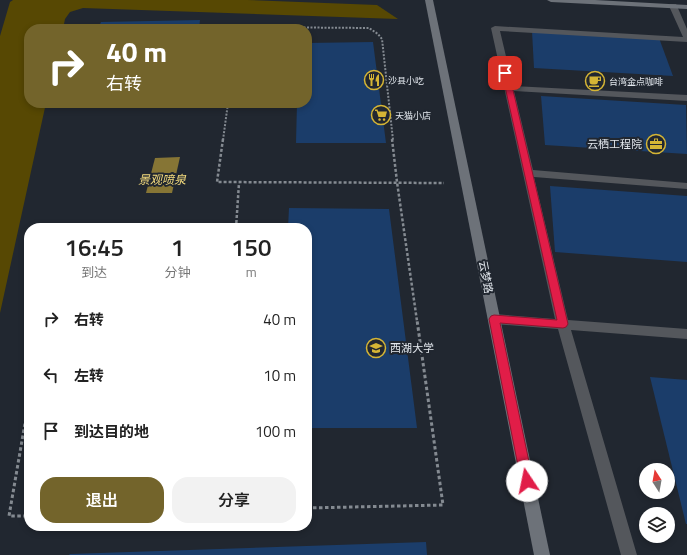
<!DOCTYPE html>
<html lang="zh">
<head>
<meta charset="utf-8">
<style>
  body { margin:0; font-family:"Titillium Web","Noto Sans SC",sans-serif; background:#f2f2f2; color:#222; height:100vh; display:flex; flex-direction:column; font-size:15px; white-space:nowrap }
  * { box-sizing:border-box; margin:0 }
  p { font-size:13px; color:#767676 }
  .icon { flex:none; width:22px; height:22px; fill:none; stroke:currentColor; stroke-width:2; stroke-linecap:round; stroke-linejoin:round }
  .map { position:relative; flex:1; overflow:hidden }
  .details { position:absolute; left:24px; top:223px; width:288px; height:308px; display:flex; flex-direction:column; background:#fff; border-radius:16px; box-shadow:0 2px 6px #0003 }
  .details>* { flex:none }
  .top-card { position:absolute; left:24px; top:24px; width:288px; height:84px; border-radius:16px; box-shadow:0 2px 6px #0003; background:#73642b; color:#fff; overflow:hidden }
  .needle { width:26px; rotate:349deg }
  .controls { position:absolute; left:639px; top:463px; display:grid; gap:8px }
  .controls a { display:grid; place-items:center; width:36px; height:36px; border-radius:50%; background:#fff; box-shadow:0 2px 6px #0003; font-size:20px }
  .pin { position:absolute; display:grid; place-items:center; width:34px; height:34px; color:#fff; margin:-17px; border-radius:8px; box-shadow:0 2px 6px #0006 }
  .me { position:absolute; width:44px; margin:-22px; rotate:349deg; stroke-linejoin:round; filter:drop-shadow(0 0 3px #0008) }
  .turn { display:flex; align-items:center; gap:14px; height:84px; padding:0 16px; font-size:18px }
  .turn .icon { width:52px; height:52px; stroke-width:2.5 }
  .turn b { display:block; font-size:28px; line-height:34px }
  .eta { display:flex; justify-content:space-evenly; align-items:center; height:68px; text-align:center }
  .eta b { font-size:24px; font-weight:600; line-height:28px }
  .button { display:flex; gap:8px; margin-top:auto; padding:8px 16px }
  .button a { flex:1; height:46px; border-radius:16px; background:#73642b; color:#fff; font-size:16px; font-weight:600; line-height:46px; text-align:center }
  .button a+a { background:#f2f2f2; color:#222 }
  ul { padding:0; list-style:none }
  li { display:flex; align-items:center; gap:12px; height:56px; padding:0 16px }
  li div { flex:1 }
  li b { display:block; font-size:15px }
  li em { font-style:normal }
  .map>svg:first-child { display:block }
</style>
</head>
<body>
<div class="map">
<svg width="687" height="555" viewBox="0 0 687 555">
  <rect width="100%" height="100%" fill="#212730"/>
  <path fill="#574803" d="M 13,0 L 247,0 L 377,5 L 398,19 L 83,8 L 70,12 L 65,19 L 63,29 L 29,29 L 29,103 L 46,103 L 0,313 L 0,36 L 10,2 Z"/>
  <path fill="#867535" d="M 180,157 L 172,193 L 146,193 L 155,158 Z"/>
  <g fill="#1b3d6a">
    <path d="M 200,20 L 199,29 L 98,29 L 101,22 Z"/>
    <path d="M 532,31 L 659,38 L 673,76 L 534,68 Z"/>
    <path d="M 373,42 L 386,143 L 296,143 L 297,103 L 307,103 L 307,43 Z"/>
    <path d="M 541,96 L 686,105 L 687,154 L 545,145 Z"/>
    <path d="M 550,186 L 687,196 L 687,262 L 555,252 Z"/>
    <path d="M 289,208 L 389,209 L 417,428 L 307,428 L 307,228 L 288,228 Z"/>
    <path d="M 650,377 L 687,380 L 687,524 L 686,524 Z"/>
    <path d="M 426,542 L 427,555 L 69,555 L 70,554 Z"/>
  </g>
  <g fill="none" stroke-linecap="round" stroke-linejoin="round">
    <g stroke="#848a91" stroke-width="2" stroke-dasharray="2 1.5" stroke-linecap="butt">
      <path d="M 199,28 L 239,27"/>
      <path d="M 239,29 L 239,27 L 369,28 L 378,34 L 382,39 L 393,140"/>
      <path d="M 223,140 L 228,103"/>
    </g>
    <g stroke="#848a91" stroke-width="2.5" stroke-dasharray="3 2" stroke-linecap="butt">
      <path d="M 223,139 L 217,182 L 444,183"/>
      <path d="M 392,139 L 397,182 L 417,321"/>
      <path d="M 236,228 L 239,183"/>
    </g>
    <g stroke="#848a91" stroke-width="3" stroke-dasharray="3.5 2.5" stroke-linecap="butt">
      <path d="M 29,400 L 9,516 L 29,516"/>
      <path d="M 307,508 L 443,505 L 417,320"/>
    </g>
    <path fill="#54575c" fill-rule="evenodd" d="M 670,4 L 676,4 L 677,6 L 687,29 L 687,42 L 500,31 L 513,86 L 687,95 L 687,101 L 514,91 L 533,170 L 687,183 L 687,189 L 534,177 L 568,320 L 687,329 L 687,339 L 571,330 L 637,555 L 621,555 L 558,329 L 494,324 L 490,322 L 488,319 L 490,316 L 494,314 L 555,319 L 491,28 L 495,26 L 683,37 L 669,6 Z"/>
    <g fill="#6d7279" fill-rule="evenodd">
      <path d="M 425,0 L 433,0 L 550,555 L 534,555 Z"/>
      <path d="M 547,0 L 595,0 L 687,5 L 687,9 L 551,2 Z"/>
    </g>
  </g>
  <path fill="#e11d48" stroke="#92132f" d="M 505,71 L 509,73 L 568,324 L 566,327 L 563,328 L 500,323 L 533,481 L 531,485 L 527,486 L 523,485 L 521,481 L 489,319 L 491,316 L 494,315 L 557,320 L 502,73 Z"/>
  <defs>
    <g id="restaurant-ring" transform="scale(1)"><circle r="9.5" fill="#212730" stroke="#d5b535" stroke-width="1.5"/><path d="M-5-6h1v4h1v-4h1v4h1v-4h1v5L-1.5 .5V6h-2V.5L-5-1ZM5-6V6H3V1.5H1.5Q1.5-4 5-6Z" fill="#d5b535"/></g>
    <g id="cafe-ring" transform="scale(1)"><circle r="9.5" fill="#212730" stroke="#d5b535" stroke-width="1.5"/><path d="M-5.5-4.5H6V0H3Q3 3.5 0 3.5H-2.5Q-5.5 3.5-5.5 0ZM3-3.2v2h1.7v-2ZM-6 4.5H4V6H-6Z" fill="#d5b535"/></g>
    <g id="supermarket-ring" transform="scale(1)"><circle r="9.5" fill="#212730" stroke="#d5b535" stroke-width="1.5"/><path d="M-6-5.5h2.5l.6 2H6L4.5 2H-2.5L-4.4-4H-6ZM-1.5 3.2a1.3 1.3 0 1 0 .1 0ZM3 3.2a1.3 1.3 0 1 0 .1 0Z" fill="#d5b535"/></g>
    <g id="office-ring" transform="scale(1)"><circle r="9.5" fill="#212730" stroke="#d5b535" stroke-width="1.5"/><path d="M-6-3h4V-5.5h4V-3h4V5H-6ZM-1-4.5V-3h2v-1.5ZM-6 0V1H6V0Z" fill="#d5b535"/></g>
    <g id="university-ring" transform="scale(1)"><circle r="9.5" fill="#212730" stroke="#d5b535" stroke-width="1.5"/><path d="M0-5L7-2L0 1L-7-2ZM-4 1L0 2.5L4 1V4Q0 6-4 4Z" fill="#d5b535"/></g>
  </defs>
  <g fill-rule="evenodd">
    <use href="#restaurant-ring" x="374" y="80"/>
    <use href="#cafe-ring" x="595" y="81"/>
    <use href="#supermarket-ring" x="381" y="115"/>
    <use href="#office-ring" x="656" y="144"/>
    <use href="#university-ring" x="376" y="348"/>
  </g>
  <g text-anchor="middle" dominant-baseline="central" stroke-width="4" stroke-linejoin="round" paint-order="stroke">
    <g font-size="9" fill="#e3e8ee" stroke="#212730" text-anchor="start">
      <text x="388" y="80">沙县小吃</text>
      <text x="609" y="81">台湾金点咖啡</text>
      <text x="395" y="115">天猫小店</text>
    </g>
    <g font-size="11" fill="#e3e8ee" stroke="#212730" text-anchor="end">
      <text x="642" y="144">云栖工程院</text>
      <text x="390" y="348" text-anchor="start">西湖大学</text>
    </g>
    <g font-size="11" fill="#e3e8ee" stroke="#212730">
      <text transform="translate(486 277) rotate(79)">云梦路</text>
    </g>
    <g font-size="12" font-style="italic" fill="#f3da7d" stroke="#212730">
      <text x="162" y="179">景观喷泉</text>
    </g>
  </g>
</svg>
<div class="controls">
<a><svg class="needle" viewBox="-14 -14 28 28"><path d="M0-13l5 13h-10z" fill="#e53935"/><path d="M0 13l5-13h-10z" fill="#767676"/></svg></a>
<a><svg class="icon" aria-label="layers" viewBox="0 0 24 24"><path d="M12 4l9 5-9 5-9-5zM3 14l9 5 9-5"/></svg></a>
</div>
<div class="pin" style="left:505px;top:73px;background:#d93025"><svg class="icon" aria-label="arrive" viewBox="0 0 24 24"><path d="M6 21V4h12l-3 4 3 4H6"/></svg></div>
<svg class="me" style="left:527px;top:481px" viewBox="-20 -20 40 40"><circle r="19" fill="#fff"/><path d="M0-13L10 11 0 6-10 11z" fill="#e11d48"/></svg>
<div class="top-card">
<div class="turn"><svg class="icon" aria-label="right" viewBox="0 0 24 24"><path d="M7 20v-9h11M14 6l5 5-5 5"/></svg><div><b>40 m</b>右转</div></div>
</div>
<section class="details">
<div class="eta">
<div><b>16:45</b><p>到达</p></div>
<div><b>1</b><p>分钟</p></div>
<div><b>150</b><p>m</p></div>
</div>
<ul>
<li><svg class="icon" aria-label="right" viewBox="0 0 24 24"><path d="M7 20v-9h11M14 6l5 5-5 5"/></svg><div><b>右转</b></div><em>40 m</em></li>
<li><svg class="icon" aria-label="left" viewBox="0 0 24 24"><path d="M17 20v-9H6M10 6l-5 5 5 5"/></svg><div><b>左转</b></div><em>10 m</em></li>
<li><svg class="icon" aria-label="arrive" viewBox="0 0 24 24"><path d="M6 21V4h12l-3 4 3 4H6"/></svg><div><b>到达目的地</b></div><em>100 m</em></li>
</ul>
<div class="button"><a>退出</a><a>分享</a></div>
</section>
</div>
</body>
</html>
